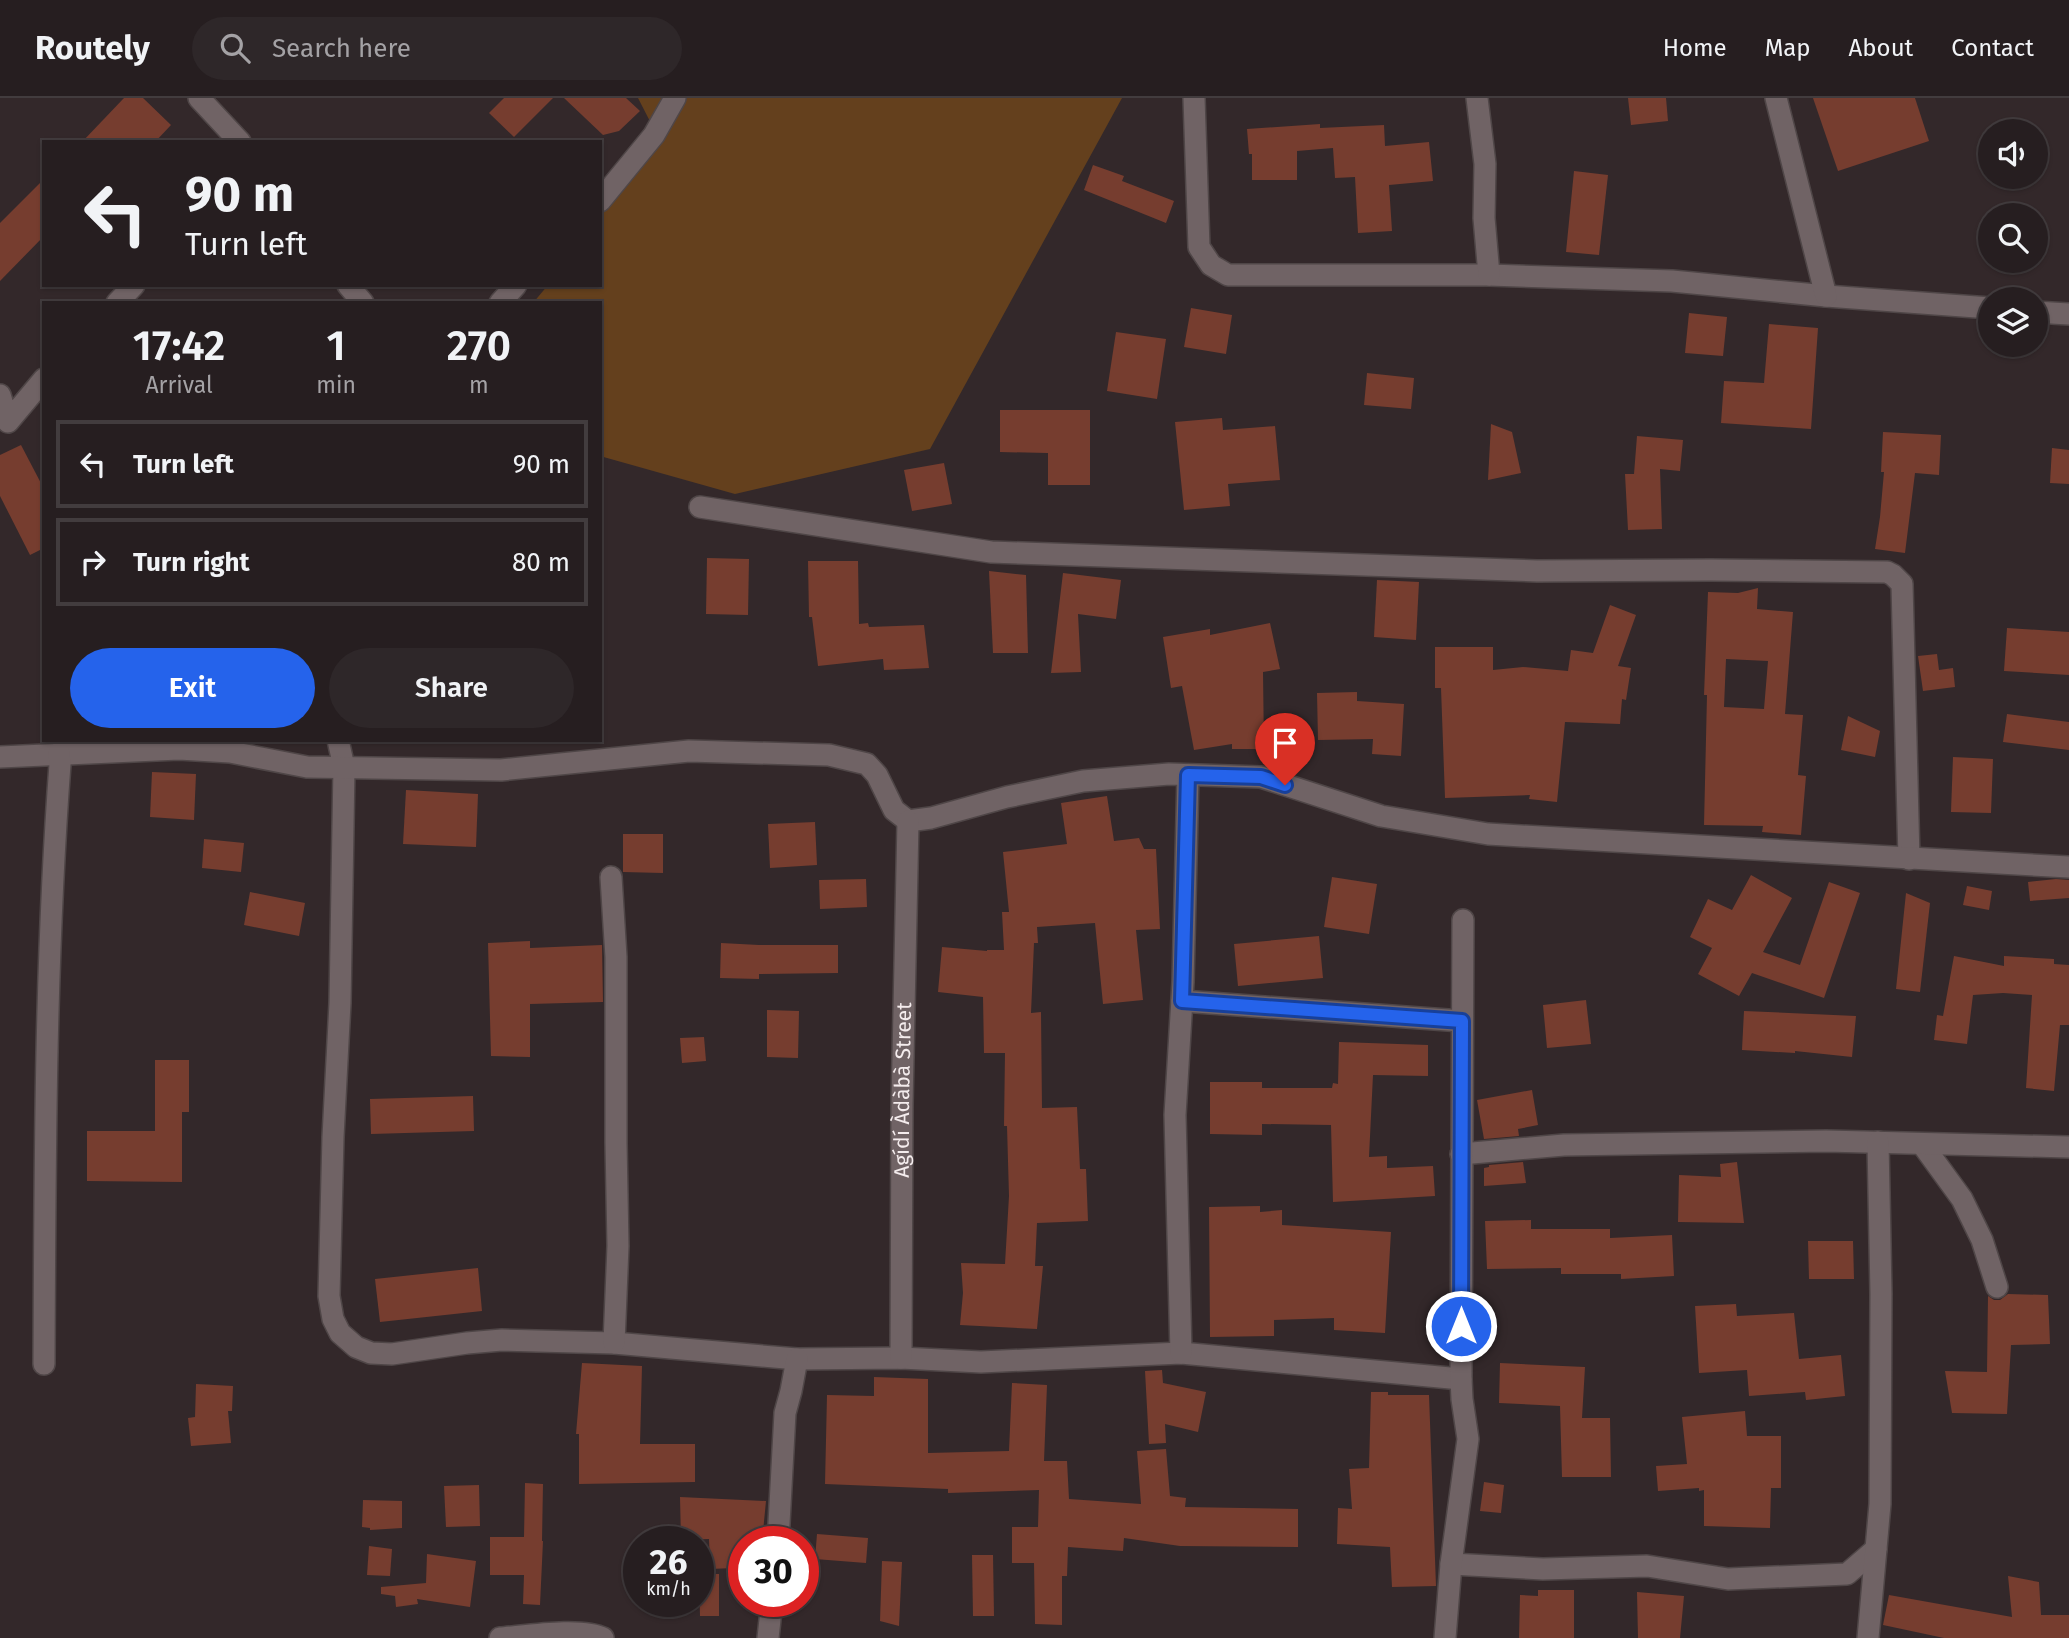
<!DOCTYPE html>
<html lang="en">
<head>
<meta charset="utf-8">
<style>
  body { margin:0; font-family:"Fira Sans",sans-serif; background:#2e2729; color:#f1f3f6; height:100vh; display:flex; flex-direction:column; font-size:26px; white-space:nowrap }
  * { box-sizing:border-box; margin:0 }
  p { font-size:23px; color:#a4a2a5 }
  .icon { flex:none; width:38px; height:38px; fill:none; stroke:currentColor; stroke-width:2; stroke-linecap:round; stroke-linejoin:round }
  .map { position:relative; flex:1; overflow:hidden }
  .sheet { position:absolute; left:42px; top:203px; width:560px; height:441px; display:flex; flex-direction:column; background:#261e20; border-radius:0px; box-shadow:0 2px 5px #0004,0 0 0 2px #423c3e }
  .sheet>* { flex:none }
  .banner { position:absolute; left:42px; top:42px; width:560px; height:147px; border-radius:0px; box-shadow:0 2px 5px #0004,0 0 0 2px #423c3e; background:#261e20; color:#f1f3f6; overflow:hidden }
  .buttons { position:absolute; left:1978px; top:21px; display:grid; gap:14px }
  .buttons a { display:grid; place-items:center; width:70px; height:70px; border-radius:50%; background:#261e20; box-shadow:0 2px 5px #0004,0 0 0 2px #423c3e; font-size:35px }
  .speed { position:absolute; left:623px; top:1428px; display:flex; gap:14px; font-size:35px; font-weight:700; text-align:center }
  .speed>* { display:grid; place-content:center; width:91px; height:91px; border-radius:50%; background:#261e20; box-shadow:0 2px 5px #0004,0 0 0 2px #423c3e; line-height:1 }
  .speed small { font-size:18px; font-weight:400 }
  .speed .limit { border:10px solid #d22; background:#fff; color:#111 }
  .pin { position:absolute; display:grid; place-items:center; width:60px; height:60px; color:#fff; margin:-72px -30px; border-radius:50% 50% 50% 0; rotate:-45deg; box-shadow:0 0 7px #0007 }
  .pin .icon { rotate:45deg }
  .me { position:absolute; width:77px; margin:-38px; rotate:0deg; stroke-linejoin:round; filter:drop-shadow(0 0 5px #0008) }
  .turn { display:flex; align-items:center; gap:24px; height:147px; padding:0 28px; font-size:32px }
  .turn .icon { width:91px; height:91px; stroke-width:2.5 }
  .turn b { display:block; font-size:49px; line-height:60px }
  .eta { display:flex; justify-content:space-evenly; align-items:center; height:119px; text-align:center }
  .eta b { font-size:42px; font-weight:600; line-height:49px }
  .cta { display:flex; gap:14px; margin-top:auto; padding:14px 28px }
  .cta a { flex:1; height:80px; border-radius:42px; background:#2563eb; color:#fff; font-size:28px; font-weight:600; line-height:80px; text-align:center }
  .cta a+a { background:#2e2729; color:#f1f3f6 }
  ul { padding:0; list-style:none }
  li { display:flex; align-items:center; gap:21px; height:88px; margin:0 14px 10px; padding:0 14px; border:4px solid #423c3e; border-radius:0px }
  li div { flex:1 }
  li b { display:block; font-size:26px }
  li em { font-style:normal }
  header { display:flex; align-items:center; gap:42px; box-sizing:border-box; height:98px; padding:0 35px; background:#261e20; border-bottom:2px solid #423c3e }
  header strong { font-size:33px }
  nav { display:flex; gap:38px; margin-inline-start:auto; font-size:24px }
  .search { width:490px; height:63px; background:#2e2729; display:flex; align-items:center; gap:18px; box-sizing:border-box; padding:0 24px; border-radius:38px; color:#a4a2a5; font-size:26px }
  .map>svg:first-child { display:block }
</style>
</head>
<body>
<header>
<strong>Routely</strong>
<div class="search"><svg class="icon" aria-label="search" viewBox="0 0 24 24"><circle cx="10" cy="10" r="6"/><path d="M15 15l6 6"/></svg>Search here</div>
<nav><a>Home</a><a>Map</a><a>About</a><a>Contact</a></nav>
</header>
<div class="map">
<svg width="2069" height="1540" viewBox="0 0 2069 1540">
  <rect width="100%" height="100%" fill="#33282a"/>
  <path fill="#64401d" d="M 638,0 L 1122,0 L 930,351 L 735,396 L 600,358 L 600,205 L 533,205 L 548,187 L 600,187 L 600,119 L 658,39 Z"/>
  <g fill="#763d2f" fill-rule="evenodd">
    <path d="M 124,0 L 143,0 L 171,27 L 155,44 L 82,44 Z"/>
    <path d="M 504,0 L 553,0 L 514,39 L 489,15 Z"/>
    <path d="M 564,0 L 626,0 L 640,13 L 619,33 L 603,37 Z"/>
    <path d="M 1628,0 L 1666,0 L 1668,23 L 1631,27 Z"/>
    <path d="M 1813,0 L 1915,0 L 1929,43 L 1838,73 Z"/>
    <path d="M 1320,26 L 1320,30 L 1384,27 L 1385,48 L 1429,44 L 1433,83 L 1389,87 L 1392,133 L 1358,135 L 1355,79 L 1335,80 L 1333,50 L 1297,53 L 1297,82 L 1252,82 L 1252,56 L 1249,56 L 1247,31 Z"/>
    <path d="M 1093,67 L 1124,78 L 1122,83 L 1174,103 L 1166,125 L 1084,92 Z"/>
    <path d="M 1574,73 L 1608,77 L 1599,157 L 1566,154 Z"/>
    <path d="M 44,81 L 44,138 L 0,183 L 0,125 Z"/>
    <path d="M 1191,210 L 1232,217 L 1226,256 L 1184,249 Z"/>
    <path d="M 1689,215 L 1727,219 L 1723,258 L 1685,255 Z"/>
    <path d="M 1769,226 L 1818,230 L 1811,331 L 1721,325 L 1724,283 L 1764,285 Z"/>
    <path d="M 1116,234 L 1166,241 L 1157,301 L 1107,293 Z"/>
    <path d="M 1367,275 L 1414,280 L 1411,311 L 1364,307 Z"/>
    <path d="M 1000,312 L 1090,312 L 1090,387 L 1048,387 L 1048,355 L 1000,354 Z"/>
    <path d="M 1222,320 L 1223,332 L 1275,328 L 1280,382 L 1228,386 L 1230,408 L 1184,412 L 1175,324 Z"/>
    <path d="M 1491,326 L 1512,334 L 1521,375 L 1488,382 Z"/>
    <path d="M 1883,334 L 1941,337 L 1939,377 L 1915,375 L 1905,455 L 1875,451 L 1880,419 L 1884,374 L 1881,374 Z"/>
    <path d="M 1637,338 L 1683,342 L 1680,373 L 1660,371 L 1662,431 L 1628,432 L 1625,376 L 1634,376 Z"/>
    <path d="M 21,347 L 44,391 L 44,450 L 30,457 L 0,398 L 0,357 Z"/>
    <path d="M 2052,350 L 2069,352 L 2069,386 L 2050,385 Z"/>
    <path d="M 944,365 L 952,406 L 912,413 L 904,372 Z"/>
    <path d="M 707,460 L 749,461 L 748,517 L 706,516 Z"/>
    <path d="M 808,463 L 858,463 L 859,526 L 868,525 L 869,529 L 924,527 L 929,570 L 884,572 L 883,561 L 818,568 L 812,519 L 809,519 Z"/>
    <path d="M 989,473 L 1026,477 L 1028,555 L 993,555 Z"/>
    <path d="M 1063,475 L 1121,482 L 1116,521 L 1078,516 L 1081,574 L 1051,575 Z"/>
    <path d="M 1377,482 L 1419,484 L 1416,542 L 1374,539 Z"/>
    <path d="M 1758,490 L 1757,511 L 1793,514 L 1785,616 L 1803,617 L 1798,677 L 1806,678 L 1801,737 L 1762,734 L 1763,728 L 1704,727 L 1707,597 L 1704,597 L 1708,494 L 1738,495 ZM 1726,561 L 1768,563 L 1764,611 L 1724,609 Z"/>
    <path d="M 1610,507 L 1636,517 L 1618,568 L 1631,570 L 1626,602 L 1622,601 L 1620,626 L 1565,624 L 1557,704 L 1529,701 L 1530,697 L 1445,700 L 1441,590 L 1435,590 L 1435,549 L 1493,549 L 1493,572 L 1523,569 L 1568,573 L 1571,552 L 1593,555 Z"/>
    <path d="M 1270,525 L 1280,571 L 1263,574 L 1264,651 L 1232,651 L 1232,646 L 1194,652 L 1182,588 L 1171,590 L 1163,539 L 1210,531 L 1210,537 Z"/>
    <path d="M 2007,530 L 2069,534 L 2069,577 L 2004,573 Z"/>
    <path d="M 1937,556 L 1939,572 L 1953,570 L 1955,589 L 1923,593 L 1918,558 Z"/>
    <path d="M 1357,594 L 1357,603 L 1404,606 L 1401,658 L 1372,656 L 1373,641 L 1318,642 L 1317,595 Z"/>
    <path d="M 2007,616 L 2069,624 L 2069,652 L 2003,644 Z"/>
    <path d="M 1848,618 L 1880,633 L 1875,659 L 1841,652 Z"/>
    <path d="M 1953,659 L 1993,661 L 1991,715 L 1951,714 Z"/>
    <path d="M 152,674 L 196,676 L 194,722 L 150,719 Z"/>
    <path d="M 406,692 L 478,696 L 476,749 L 403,746 Z"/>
    <path d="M 1107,698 L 1114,743 L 1139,740 L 1144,751 L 1156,751 L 1160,831 L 1136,832 L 1143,902 L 1103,906 L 1095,825 L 1037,829 L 1038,845 L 1034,845 L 1031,915 L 1041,914 L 1042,1010 L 1077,1009 L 1080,1071 L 1086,1071 L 1088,1123 L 1037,1125 L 1035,1168 L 1043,1168 L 1037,1231 L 960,1227 L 963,1195 L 961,1165 L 1005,1166 L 1009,1098 L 1007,1028 L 1004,1028 L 1005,955 L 984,955 L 983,899 L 938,894 L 942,849 L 987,853 L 987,852 L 1004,852 L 1002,814 L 1009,814 L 1003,754 L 1067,746 L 1061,705 Z"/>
    <path d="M 815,724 L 817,767 L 770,770 L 768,726 Z"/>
    <path d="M 623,736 L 663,736 L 663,775 L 623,774 Z"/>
    <path d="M 204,741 L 244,745 L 241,774 L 202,770 Z"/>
    <path d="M 1751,777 L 1792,800 L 1763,854 L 1800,867 L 1829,784 L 1860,795 L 1824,900 L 1752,875 L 1739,898 L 1698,876 L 1712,850 L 1690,839 L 1708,801 L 1732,812 Z"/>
    <path d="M 1332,779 L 1377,786 L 1369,836 L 1324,829 Z"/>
    <path d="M 866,781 L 867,809 L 820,811 L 819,782 Z"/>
    <path d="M 2056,781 L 2069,782 L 2069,800 L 2030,803 L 2028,784 Z"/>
    <path d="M 1967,788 L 1992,793 L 1989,812 L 1963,807 Z"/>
    <path d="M 250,794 L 305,805 L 299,838 L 244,827 Z"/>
    <path d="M 1906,795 L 1930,805 L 1920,894 L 1896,891 Z"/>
    <path d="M 1319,838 L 1323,880 L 1238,888 L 1234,846 Z"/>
    <path d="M 530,843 L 530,850 L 602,847 L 603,904 L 530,906 L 530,959 L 491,958 L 488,845 Z"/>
    <path d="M 721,845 L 759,847 L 838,847 L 838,875 L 759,876 L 759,881 L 720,880 Z"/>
    <path d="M 1954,858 L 2004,868 L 2004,858 L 2054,861 L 2054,866 L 2069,867 L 2069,927 L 2060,927 L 2054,993 L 2026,990 L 2032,897 L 2003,895 L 1973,897 L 1967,946 L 1934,942 L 1937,917 L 1943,918 Z"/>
    <path d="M 1586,902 L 1591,946 L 1547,950 L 1543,907 Z"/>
    <path d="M 767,912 L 799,913 L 798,960 L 767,959 Z"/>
    <path d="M 1744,913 L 1856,918 L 1852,959 L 1795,953 L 1795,955 L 1742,952 Z"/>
    <path d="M 704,939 L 706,963 L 682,965 L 680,940 Z"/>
    <path d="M 1339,944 L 1428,947 L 1428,978 L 1373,977 L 1369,1059 L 1387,1058 L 1387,1070 L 1433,1068 L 1435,1098 L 1333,1104 L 1331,1027 L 1262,1026 L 1262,1037 L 1210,1036 L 1210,984 L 1262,984 L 1262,990 L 1332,990 L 1333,985 L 1338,986 Z"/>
    <path d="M 155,962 L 189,962 L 189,1014 L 182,1014 L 182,1084 L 87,1083 L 87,1033 L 155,1033 Z"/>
    <path d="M 1532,992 L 1538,1027 L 1518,1031 L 1519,1038 L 1484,1041 L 1477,1002 Z"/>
    <path d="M 473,998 L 474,1033 L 371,1036 L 370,1001 Z"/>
    <path d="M 1523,1064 L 1526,1085 L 1484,1088 L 1484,1070 L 1489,1069 L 1489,1067 Z"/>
    <path d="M 1737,1064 L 1744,1125 L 1678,1124 L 1679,1077 L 1721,1079 L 1720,1066 Z"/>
    <path d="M 1260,1108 L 1260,1114 L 1282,1112 L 1282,1127 L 1391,1134 L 1385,1235 L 1334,1232 L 1334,1220 L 1274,1222 L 1274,1238 L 1210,1239 L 1209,1109 Z"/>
    <path d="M 1531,1122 L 1531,1131 L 1610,1131 L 1610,1140 L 1672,1137 L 1674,1178 L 1621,1181 L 1621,1176 L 1561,1176 L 1561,1170 L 1487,1171 L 1485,1123 Z"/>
    <path d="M 1808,1143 L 1853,1143 L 1854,1181 L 1809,1181 Z"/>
    <path d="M 478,1170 L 482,1213 L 380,1224 L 375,1181 Z"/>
    <path d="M 2008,1196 L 2048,1197 L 2050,1246 L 2011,1247 L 2007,1316 L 1952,1315 L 1945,1273 L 1987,1274 L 1988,1198 L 1994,1202 L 2000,1202 Z"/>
    <path d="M 1736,1206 L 1737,1218 L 1794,1215 L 1799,1261 L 1841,1257 L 1845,1298 L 1806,1302 L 1805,1294 L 1749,1298 L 1747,1272 L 1699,1275 L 1695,1208 Z"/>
    <path d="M 582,1265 L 642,1268 L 640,1346 L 695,1346 L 695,1384 L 579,1386 L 579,1336 L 576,1336 Z"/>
    <path d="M 1500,1265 L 1585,1269 L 1582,1320 L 1610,1320 L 1611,1379 L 1562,1379 L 1560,1308 L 1499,1305 Z"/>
    <path d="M 1162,1272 L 1163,1285 L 1206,1294 L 1198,1334 L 1165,1326 L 1166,1345 L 1149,1346 L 1145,1273 Z"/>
    <path d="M 874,1279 L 928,1281 L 928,1355 L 1009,1353 L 1012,1285 L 1047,1287 L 1044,1363 L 1067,1363 L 1069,1401 L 1141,1406 L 1137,1353 L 1166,1351 L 1170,1398 L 1186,1400 L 1185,1409 L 1298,1411 L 1298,1449 L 1180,1448 L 1124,1440 L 1123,1453 L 1068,1449 L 1067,1478 L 1062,1478 L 1062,1527 L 1035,1526 L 1034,1465 L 1012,1465 L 1012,1429 L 1038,1429 L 1039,1392 L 948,1395 L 948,1391 L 825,1386 L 827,1297 L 874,1298 Z"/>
    <path d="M 196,1286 L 233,1288 L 232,1313 L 228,1313 L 231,1345 L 191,1348 L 188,1320 L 195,1319 Z"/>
    <path d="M 1371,1294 L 1388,1294 L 1388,1297 L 1429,1297 L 1436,1488 L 1392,1489 L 1390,1449 L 1337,1446 L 1338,1410 L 1352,1411 L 1349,1371 L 1369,1370 Z"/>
    <path d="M 1745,1313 L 1747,1338 L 1781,1338 L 1781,1390 L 1771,1390 L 1770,1430 L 1704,1428 L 1704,1392 L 1699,1393 L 1699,1390 L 1658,1393 L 1656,1368 L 1687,1366 L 1682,1319 Z"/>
    <path d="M 1484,1384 L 1504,1387 L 1501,1415 L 1480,1413 Z"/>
    <path d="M 525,1385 L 543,1386 L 542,1443 L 543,1443 L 540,1507 L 523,1506 L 524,1477 L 490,1477 L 490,1439 L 524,1439 Z"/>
    <path d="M 479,1387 L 480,1428 L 446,1429 L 444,1388 Z"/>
    <path d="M 680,1399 L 766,1403 L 762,1444 L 744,1444 L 744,1454 L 734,1453 L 734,1470 L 710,1471 L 709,1441 L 681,1442 Z"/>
    <path d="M 363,1402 L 402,1403 L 402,1430 L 370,1432 L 370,1430 L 362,1429 Z"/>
    <path d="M 817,1436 L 868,1440 L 866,1465 L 815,1461 Z"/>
    <path d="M 369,1448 L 392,1451 L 390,1478 L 367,1477 Z"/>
    <path d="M 427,1456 L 476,1463 L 470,1509 L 417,1501 L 418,1506 L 396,1509 L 395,1498 L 381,1496 L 381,1489 L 426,1485 Z"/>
    <path d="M 972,1457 L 993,1457 L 994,1518 L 973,1518 Z"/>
    <path d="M 882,1463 L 902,1464 L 899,1528 L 880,1523 Z"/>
    <path d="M 699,1476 L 719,1476 L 719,1518 L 700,1518 Z"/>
    <path d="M 2008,1478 L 2039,1484 L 2041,1517 L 2069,1517 L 2069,1540 L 1944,1540 L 1883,1527 L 1889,1497 L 2012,1519 Z"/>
    <path d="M 1538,1492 L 1574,1492 L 1574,1540 L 1519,1540 L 1520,1497 L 1538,1498 Z"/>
    <path d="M 1637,1494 L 1684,1498 L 1680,1540 L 1638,1540 Z"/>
  </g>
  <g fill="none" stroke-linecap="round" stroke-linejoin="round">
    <g stroke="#4f4647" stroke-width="24">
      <g id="street">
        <path d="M 199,0 L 240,44"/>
        <path d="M 1194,0 L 1199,149 L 1211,167 L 1228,177 L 1489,177 L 1672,183 L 1826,198 L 1990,210"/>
        <path d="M 1477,0 L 1485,66 L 1484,120 L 1489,177"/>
        <path d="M 1776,0 L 1826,198"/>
        <path d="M 600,103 L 654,37 L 675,0"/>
        <path d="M 348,187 L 363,205"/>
        <path d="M 117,205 L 134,187"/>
        <path d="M 500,205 L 516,187"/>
        <path d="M 2035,214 L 2069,216"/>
        <path d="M 0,297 L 8,324 L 44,281"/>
        <path d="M 700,409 L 991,454 L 1537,473 L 1711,472 L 1887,474 L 1893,477 L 1902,486 L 1909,761"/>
        <path d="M 338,642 L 344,669 L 340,905 L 333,1039 L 329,1198 L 333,1221 L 340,1235 L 356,1249 L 371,1255 L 392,1256 L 467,1245 L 502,1242 L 614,1245 L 797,1261 L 901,1260 L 981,1264 L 1181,1255 L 1461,1281"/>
        <path d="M 0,659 L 179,651 L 230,654 L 307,669 L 501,672 L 689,653 L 829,657 L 867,666 L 877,677 L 894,712 L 908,723 L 931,720 L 1007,699 L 1083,683 L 1169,676 L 1261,679 L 1381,718 L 1488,736 L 2069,769"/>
        <path d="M 611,779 L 616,859 L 616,1045 L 618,1148 L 614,1245"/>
        <path d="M 1182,903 L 1462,923"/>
        <path d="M 1922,1046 L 1962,1101 L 1982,1142 L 1997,1189"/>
        <path d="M 1461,1056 L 1564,1047 L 1826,1043 L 2069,1049"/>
        <path d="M 1181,1255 L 1175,1017 L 1183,884 L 1188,677"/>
        <path id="s1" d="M 901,1260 L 902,1007 L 908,723"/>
        <path d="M 44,1266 C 45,1066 45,866 60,666 L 59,655"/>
        <path d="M 778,1444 L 785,1315 L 791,1293 L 797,1261"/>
        <path d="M 1451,1466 L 1543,1471 L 1647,1468 L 1728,1481 L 1847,1476 L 1876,1451"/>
        <path d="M 500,1540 C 525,1538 582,1529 603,1540"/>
        <path d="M 768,1540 L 772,1503"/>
        <path d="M 1445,1540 L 1451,1466 L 1468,1341 L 1462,1301 L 1461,1281 L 1463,822"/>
        <path d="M 1868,1540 L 1880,1406 L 1881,1196 L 1878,1044"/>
      </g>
    </g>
    <use href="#street" stroke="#706365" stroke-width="21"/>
  </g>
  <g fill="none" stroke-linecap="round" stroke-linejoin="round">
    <g stroke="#184099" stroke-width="18">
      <path id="route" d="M 1285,687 L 1261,679 L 1188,677 L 1182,903 L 1462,923 L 1461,1228"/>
    </g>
    <use href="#route" stroke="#2563eb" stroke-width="12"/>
  </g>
  <g text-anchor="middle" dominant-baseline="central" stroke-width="7" stroke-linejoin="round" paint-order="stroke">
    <g font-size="21" fill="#f4eced" stroke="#181313">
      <text stroke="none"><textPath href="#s1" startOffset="268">Agídí Àdàbà Street</textPath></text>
    </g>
  </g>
</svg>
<div class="buttons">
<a><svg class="icon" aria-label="sound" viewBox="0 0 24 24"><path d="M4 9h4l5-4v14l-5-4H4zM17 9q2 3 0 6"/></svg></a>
<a><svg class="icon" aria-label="search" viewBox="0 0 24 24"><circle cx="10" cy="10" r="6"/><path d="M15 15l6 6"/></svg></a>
<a><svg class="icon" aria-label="layers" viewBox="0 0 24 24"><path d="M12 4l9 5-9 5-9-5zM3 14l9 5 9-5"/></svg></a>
</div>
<div class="speed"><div>26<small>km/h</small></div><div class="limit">30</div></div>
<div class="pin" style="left:1285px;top:687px;background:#d93025"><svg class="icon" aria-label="arrive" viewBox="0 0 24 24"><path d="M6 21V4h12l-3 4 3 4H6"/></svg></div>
<svg class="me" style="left:1461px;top:1228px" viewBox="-20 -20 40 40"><circle r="17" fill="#2563eb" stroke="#fff" stroke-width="3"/><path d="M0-11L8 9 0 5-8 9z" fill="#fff"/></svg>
<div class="banner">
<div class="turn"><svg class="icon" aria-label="left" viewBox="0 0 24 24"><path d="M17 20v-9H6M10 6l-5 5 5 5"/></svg><div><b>90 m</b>Turn left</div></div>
</div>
<section class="sheet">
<div class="eta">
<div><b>17:42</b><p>Arrival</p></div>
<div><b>1</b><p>min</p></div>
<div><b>270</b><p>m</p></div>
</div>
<ul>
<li><svg class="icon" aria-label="left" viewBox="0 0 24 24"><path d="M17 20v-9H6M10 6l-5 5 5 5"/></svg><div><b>Turn left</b></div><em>90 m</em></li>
<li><svg class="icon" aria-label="right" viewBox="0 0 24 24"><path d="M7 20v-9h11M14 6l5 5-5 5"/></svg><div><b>Turn right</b></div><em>80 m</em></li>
</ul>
<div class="cta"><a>Exit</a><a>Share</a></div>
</section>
</div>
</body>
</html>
